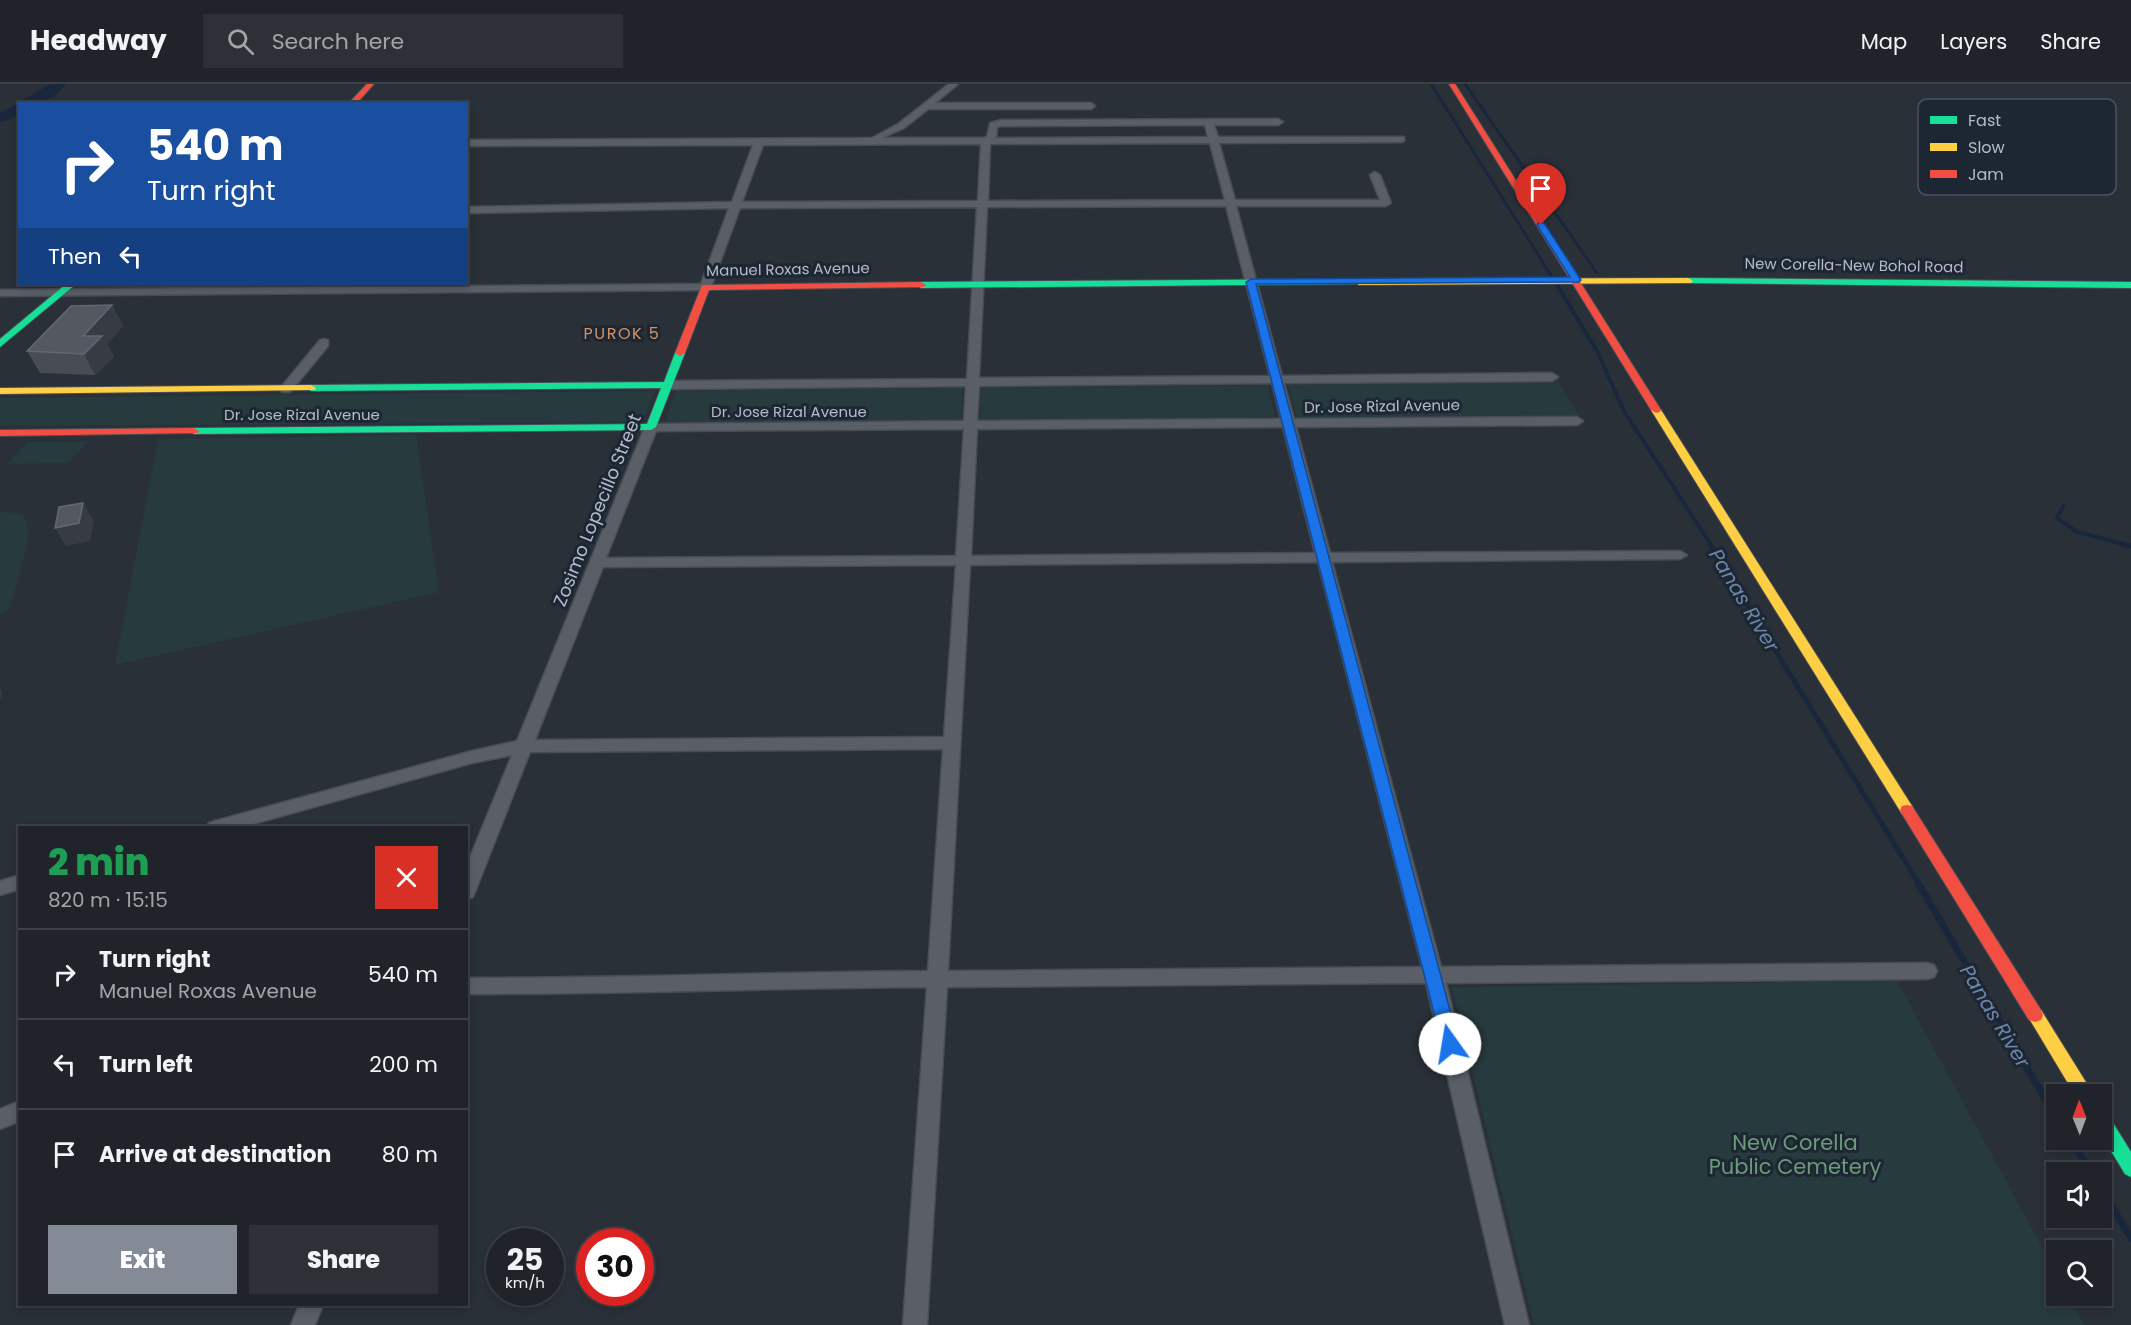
<!DOCTYPE html>
<html lang="en">
<head>
<meta charset="utf-8">
<style>
  body { margin:0; font-family:Poppins,sans-serif; background:#2d3036; color:#f1f3f6; height:100vh; display:flex; flex-direction:column; font-size:22px; white-space:nowrap }
  * { box-sizing:border-box; margin:0 }
  p { font-size:20px; color:#a2a4a8 }
  .icon { flex:none; width:33px; height:33px; fill:none; stroke:currentColor; stroke-width:2; stroke-linecap:round; stroke-linejoin:round }
  .map { position:relative; flex:1; overflow:hidden }
  .side { position:absolute; left:18px; top:742px; width:450px; height:480px; display:flex; flex-direction:column; background:#20242a; border-radius:0px; box-shadow:0 3px 9px #0003,0 0 0 2px #3d4147 }
  .side>* { flex:none }
  .top-card { position:absolute; left:18px; top:18px; width:450px; height:183px; border-radius:0px; box-shadow:0 3px 9px #0003,0 0 0 2px #3d4147; background:#1a4fa0; color:#fff; overflow:hidden }
  .needle { width:39px; rotate:359deg }
  .buttons { position:absolute; left:2046px; top:1000px; display:grid; gap:12px }
  .buttons a { display:grid; place-items:center; width:66px; height:66px; border-radius:0px; background:#20242a; box-shadow:0 3px 9px #0003,0 0 0 2px #3d4147; font-size:30px }
  .speed { position:absolute; left:486px; top:1144px; display:flex; gap:12px; font-size:30px; font-weight:700; text-align:center }
  .speed>* { display:grid; place-content:center; width:78px; height:78px; border-radius:50%; background:#20242a; box-shadow:0 3px 9px #0003,0 0 0 2px #3d4147; line-height:1 }
  .speed small { font-size:15px; font-weight:400 }
  .speed .limit { border:9px solid #d22; background:#fff; color:#111 }
  .pin { position:absolute; display:grid; place-items:center; width:51px; height:51px; color:#fff; margin:-62px -26px; border-radius:50% 50% 50% 0; rotate:-45deg; box-shadow:0 0 6px #0007 }
  .pin .icon { rotate:45deg }
  .me { position:absolute; width:66px; margin:-33px; rotate:347deg; stroke-linejoin:round; filter:drop-shadow(0 0 4px #0008) }
  .turn { display:flex; align-items:center; gap:21px; height:126px; padding:0 30px; font-size:27px }
  .turn .icon { width:78px; height:78px; stroke-width:2.5 }
  .turn b { display:block; font-size:42px; line-height:51px }
  .then { display:flex; align-items:center; height:57px; padding:0 30px; background:#0003; gap:12px; font-size:22px }
  .round { display:grid; place-items:center; flex:none; width:63px; height:63px; border-radius:0px; background:#2d3036 }
  .headline { display:flex; align-items:center; justify-content:space-between; height:102px; padding:0 30px }
  h1 { font-size:36px; font-weight:800; line-height:45px; color:#1e9e55 }
  .action { display:flex; gap:12px; margin-top:auto; padding:12px 30px }
  .action a { flex:1; height:69px; border-radius:0px; background:#848b96; color:#fff; font-size:24px; font-weight:800; line-height:69px; text-align:center }
  .action a+a { background:#2d3036; color:#f1f3f6 }
  ul { padding:0; list-style:none }
  li { display:flex; align-items:center; gap:18px; height:90px; padding:0 30px; border-top:2px solid #3d4147 }
  li div { flex:1 }
  li b { display:block; font-size:22px }
  li em { font-style:normal }
  header { display:flex; align-items:center; gap:36px; box-sizing:border-box; height:84px; padding:0 30px; background:#20242a; border-bottom:2px solid #3d4147 }
  header strong { font-size:28px }
  nav { display:flex; gap:33px; margin-inline-start:auto; font-size:21px }
  .search { width:420px; height:54px; background:#2d3036; display:flex; align-items:center; gap:15px; box-sizing:border-box; padding:0 21px; border-radius:0px; color:#a2a4a8; font-size:22px }
  .map>svg:first-child { display:block }
</style>
</head>
<body>
<header>
<strong>Headway</strong>
<div class="search"><svg class="icon" aria-label="search" viewBox="0 0 24 24"><circle cx="10" cy="10" r="6"/><path d="M15 15l6 6"/></svg>Search here</div>
<nav><a>Map</a><a>Layers</a><a>Share</a></nav>
</header>
<div class="map">
<svg width="2131" height="1241" viewBox="0 0 2131 1241">
  <rect width="100%" height="100%" fill="#2a3038"/>
  <g fill="#273a3e">
    <path d="M 1559,298 L 1579,332 L 1297,334 L 1288,301 Z"/>
    <path d="M 1268,301 L 1275,334 L 980,336 L 981,304 Z"/>
    <path d="M 963,304 L 961,336 L 665,338 L 676,307 Z"/>
    <path d="M 655,307 L 642,338 L 0,342 L 0,314 Z"/>
    <path d="M 416,351 L 439,508 L 115,581 L 158,355 Z"/>
    <path d="M 28,358 L 88,358 L 68,379 L 7,380 Z"/>
    <path d="M 0,428 C 7,429 17,427 23,432 C 38,443 14,508 9,526 L 0,531 Z"/>
    <path d="M 1897,897 L 2056,1189 L 2056,1212 L 2069,1212 L 2085,1241 L 1534,1241 L 1452,903 Z"/>
  </g>
  <g fill="none" stroke-linecap="round" stroke-linejoin="round">
    <g stroke="#19273c" stroke-width="3">
      <path d="M 1431,0 L 1557,201"/>
      <path d="M 1465,0 L 1597,189"/>
    </g>
    <g stroke="#19273c" stroke-width="4">
      <path d="M 1556,199 L 1597,267 L 1624,327 L 1711,461"/>
      <path d="M 2064,421 L 2057,434 L 2077,448 L 2127,461"/>
    </g>
    <g stroke="#19273c" stroke-width="5">
      <path d="M 1710,460 L 1919,800"/>
      <path d="M 2122,460 L 2131,462"/>
    </g>
    <g stroke="#19273c" stroke-width="7">
      <path d="M 1918,799 L 2056,1033"/>
      <path d="M 2071,1056 L 2091,1089"/>
      <path d="M 2102,1106 L 2131,1154"/>
    </g>
    <path fill="#19273c" fill-rule="evenodd" d="M 50,0 L 66,0 C 54,16 38,20 20,20 L 20,31 L 0,39 L 0,28 L 19,20 L 21,17 Z"/>
    <g stroke="#484c55" stroke-width="3">
      <g id="street">
        <path d="M 949,0 L 958,0 L 935,19 L 1091,19 L 1095,22 L 1091,25 L 928,25 L 904,44 L 882,54 L 983,54 L 987,53 L 990,39 L 1001,36 L 1278,35 L 1283,38 L 1278,41 L 1214,41 L 1218,53 L 1404,53 L 1404,57 L 1401,58 L 1219,59 L 1235,116 L 1380,116 L 1370,91 L 1375,88 L 1380,91 L 1391,119 L 1386,122 L 1236,122 L 1282,292 L 1552,289 L 1558,293 L 1552,297 L 1284,299 L 1294,335 L 1577,333 L 1583,337 L 1577,341 L 1296,343 L 1330,469 L 1680,467 L 1687,471 L 1680,475 L 1332,478 L 1441,883 L 1927,879 L 1934,881 L 1937,887 L 1934,893 L 1927,895 L 1446,899 L 1529,1241 L 1505,1241 L 1426,899 L 947,903 L 927,1241 L 903,1241 L 927,903 C 773,904 620,910 466,910 L 466,894 C 620,894 774,888 928,887 L 943,665 L 530,668 L 475,808 L 473,813 L 466,815 L 466,783 L 512,671 L 472,679 L 239,744 L 206,744 L 209,739 L 215,737 L 472,667 L 517,657 L 646,340 L 964,337 L 966,302 L 668,305 L 662,301 L 668,297 L 967,295 L 977,123 L 740,124 L 711,203 L 705,206 L 0,212 L 0,206 L 701,200 L 729,124 L 466,129 L 466,123 L 732,118 L 753,61 L 466,62 L 466,56 L 872,54 L 898,40 ZM 1205,41 L 1208,53 L 996,54 L 997,43 L 1001,42 ZM 1210,59 L 1225,116 L 988,117 L 990,60 ZM 981,60 L 978,117 L 742,118 L 763,61 ZM 1226,122 L 1270,292 L 979,294 L 987,123 ZM 1272,299 L 1281,335 L 977,337 L 979,302 ZM 1283,343 L 1315,469 L 971,472 L 977,345 ZM 964,345 L 956,472 L 606,474 L 656,347 ZM 1318,478 L 1422,883 L 948,887 L 970,481 ZM 956,481 L 944,653 L 535,656 L 603,483 Z"/>
        <path d="M 324,255 L 328,256 L 328,262 L 290,308 L 282,308 L 280,305 L 282,302 L 320,256 Z"/>
        <path d="M 20,791 L 20,805 L 0,811 L 0,797 Z"/>
        <path d="M 20,1017 L 20,1037 L 0,1045 L 0,1025 Z"/>
        <path d="M 299,1221 L 323,1221 L 315,1241 L 291,1241 Z"/>
      </g>
    </g>
    <g stroke="#484c55" stroke-width="2">
      <g id="fast">
        <path d="M 1688,194 L 2131,198 L 2131,204 L 1685,199 L 1683,197 Z"/>
        <path d="M 1359,195 L 1362,196 L 1362,200 L 921,204 L 916,201 L 921,198 Z"/>
        <path d="M 66,200 L 76,200 L 0,263 L 0,255 Z"/>
        <path d="M 680,266 L 685,269 L 656,343 L 651,346 L 194,350 L 189,347 L 194,344 L 647,340 L 661,304 L 311,307 L 306,304 L 311,301 L 664,298 L 675,269 Z"/>
        <path d="M 2102,1029 L 2108,1031 L 2131,1068 L 2131,1093 L 2125,1090 L 2102,1052 Z"/>
      </g>
    </g>
    <g stroke="#484c55" stroke-width="2">
      <g id="slow">
        <path d="M 1688,194 L 1693,197 L 1691,199 L 1359,201 L 1354,198 L 1359,195 Z"/>
        <path d="M 311,301 L 316,304 L 315,306 L 0,310 L 0,304 Z"/>
        <path d="M 1656,323 L 1661,326 L 1912,722 L 1914,726 L 1912,730 L 1902,730 L 1651,326 Z"/>
        <path d="M 2035,924 L 2041,926 L 2094,1011 L 2075,1011 L 2027,931 L 2029,926 Z"/>
      </g>
    </g>
    <g stroke="#484c55" stroke-width="2">
      <g id="jam">
        <path d="M 367,0 L 374,0 L 356,20 L 348,20 Z"/>
        <path d="M 1449,0 L 1455,0 L 1661,326 L 1660,328 L 1656,329 L 1651,326 Z"/>
        <path d="M 921,198 L 926,201 L 924,203 L 709,206 L 685,269 L 680,272 L 675,269 L 702,201 Z"/>
        <path d="M 194,344 L 199,347 L 198,349 L 0,352 L 0,346 Z"/>
        <path d="M 1907,721 L 1912,722 L 2041,926 L 2043,931 L 2041,936 L 2035,938 L 2029,936 L 1902,730 L 1900,726 L 1902,722 Z"/>
      </g>
    </g>
    <use href="#street" fill="#5a5e66" fill-rule="evenodd"/>
    <use href="#fast" fill="#16e098" fill-rule="evenodd"/>
    <use href="#slow" fill="#ffcf43" fill-rule="evenodd"/>
    <use href="#jam" fill="#f24e42" fill-rule="evenodd"/>
  </g>
  <path fill="#474c55" d="M 112,221 L 123,242 L 107,260 L 114,273 L 95,291 L 40,289 L 27,267 Z"/>
  <g fill="#373c44">
    <path d="M 112,221 L 123,242 L 107,260 L 114,273 L 95,291 L 84,270 L 83,252 Z"/>
    <path d="M 83,419 L 94,437 L 90,457 L 66,462 L 55,444 Z"/>
    <path d="M 0,604 L 2,608 L 0,618 Z"/>
  </g>
  <g fill="#535861" stroke="#626872" stroke-width="1.5">
    <path d="M 112,221 L 83,252 L 102,252 L 84,270 L 27,267 L 71,222 Z"/>
    <path d="M 83,419 L 79,439 L 55,444 L 59,423 Z"/>
  </g>
  <path fill="#1a73e8" stroke="#114b97" stroke-width="1.5" d="M 1538,139 L 1544,139 L 1581,196 L 1579,198 L 1256,200 L 1459,960 L 1457,965 L 1450,967 L 1444,965 L 1442,960 L 1246,198 L 1251,195 L 1570,193 L 1537,141 Z"/>
  <g text-anchor="middle" dominant-baseline="central" stroke-width="6" stroke-linejoin="round" paint-order="stroke">
    <g font-size="15" fill="#b4bcc9" stroke="#1d2633">
      <text transform="translate(1854 181) rotate(1)">New Corella-New Bohol Road</text>
      <text transform="translate(788 185) rotate(-1)">Manuel Roxas Avenue</text>
      <text transform="translate(1382 322) rotate(-1)">Dr. Jose Rizal Avenue</text>
      <text x="789" y="327">Dr. Jose Rizal Avenue</text>
      <text x="302" y="330">Dr. Jose Rizal Avenue</text>
    </g>
    <g font-size="16" letter-spacing="1.5" fill="#d59563" stroke="#1d2633">
      <text x="622" y="249">PUROK 5</text>
    </g>
    <g font-size="18" fill="#b4bcc9" stroke="#1d2633">
      <text transform="translate(597 426) rotate(-68)">Zosimo Lopecillo Street</text>
    </g>
    <g font-size="20" font-style="italic" fill="#6d86a8" stroke="#1d2633">
      <text transform="translate(1744 516) rotate(59)">Panas River</text>
      <text transform="translate(1995 932) rotate(59)">Panas River</text>
    </g>
    <g font-size="21" fill="#6b9a76" stroke="#1d2633">
      <text x="1795" y="1058">New Corella<tspan x="1795" dy="24">Public Cemetery</tspan></text>
    </g>
  </g>
  <rect x="1918" y="15" width="198" height="96" rx="9" fill="#1d2633" stroke="#4a5360" stroke-width="1.5"/>
  <rect x="1930" y="32" width="27" height="8" fill="#16e098"/>
  <rect x="1930" y="59" width="27" height="8" fill="#ffcf43"/>
  <rect x="1930" y="86" width="27" height="8" fill="#f24e42"/>
  <g font-size="16" fill="#b4bcc9">
    <text x="1968" y="42">Fast</text>
    <text x="1968" y="69">Slow</text>
    <text x="1968" y="96">Jam</text>
  </g>
</svg>
<div class="buttons">
<a><svg class="needle" viewBox="-14 -14 28 28"><path d="M0-13l5 13h-10z" fill="#e53935"/><path d="M0 13l5-13h-10z" fill="#a2a4a8"/></svg></a>
<a><svg class="icon" aria-label="sound" viewBox="0 0 24 24"><path d="M4 9h4l5-4v14l-5-4H4zM17 9q2 3 0 6"/></svg></a>
<a><svg class="icon" aria-label="search" viewBox="0 0 24 24"><circle cx="10" cy="10" r="6"/><path d="M15 15l6 6"/></svg></a>
</div>
<div class="speed"><div>25<small>km/h</small></div><div class="limit">30</div></div>
<div class="pin" style="left:1541px;top:141px;background:#d93025"><svg class="icon" aria-label="arrive" viewBox="0 0 24 24"><path d="M6 21V4h12l-3 4 3 4H6"/></svg></div>
<svg class="me" style="left:1450px;top:960px" viewBox="-20 -20 40 40"><circle r="19" fill="#fff"/><path d="M0-13L10 11 0 6-10 11z" fill="#1a73e8"/></svg>
<div class="top-card">
<div class="turn"><svg class="icon" aria-label="right" viewBox="0 0 24 24"><path d="M7 20v-9h11M14 6l5 5-5 5"/></svg><div><b>540 m</b>Turn right</div></div>
<div class="then">Then<svg class="icon" aria-label="left" viewBox="0 0 24 24"><path d="M17 20v-9H6M10 6l-5 5 5 5"/></svg></div>
</div>
<section class="side">
<div class="headline"><div><h1>2 min</h1><p>820 m · 15:15</p></div><a class="round" style="background:#d93025;color:#fff"><svg class="icon" aria-label="close" viewBox="0 0 24 24"><path d="M6 6l12 12M18 6L6 18"/></svg></a></div>
<ul>
<li><svg class="icon" aria-label="right" viewBox="0 0 24 24"><path d="M7 20v-9h11M14 6l5 5-5 5"/></svg><div><b>Turn right</b><p>Manuel Roxas Avenue</p></div><em>540 m</em></li>
<li><svg class="icon" aria-label="left" viewBox="0 0 24 24"><path d="M17 20v-9H6M10 6l-5 5 5 5"/></svg><div><b>Turn left</b></div><em>200 m</em></li>
<li><svg class="icon" aria-label="arrive" viewBox="0 0 24 24"><path d="M6 21V4h12l-3 4 3 4H6"/></svg><div><b>Arrive at destination</b></div><em>80 m</em></li>
</ul>
<div class="action"><a>Exit</a><a>Share</a></div>
</section>
</div>
</body>
</html>
